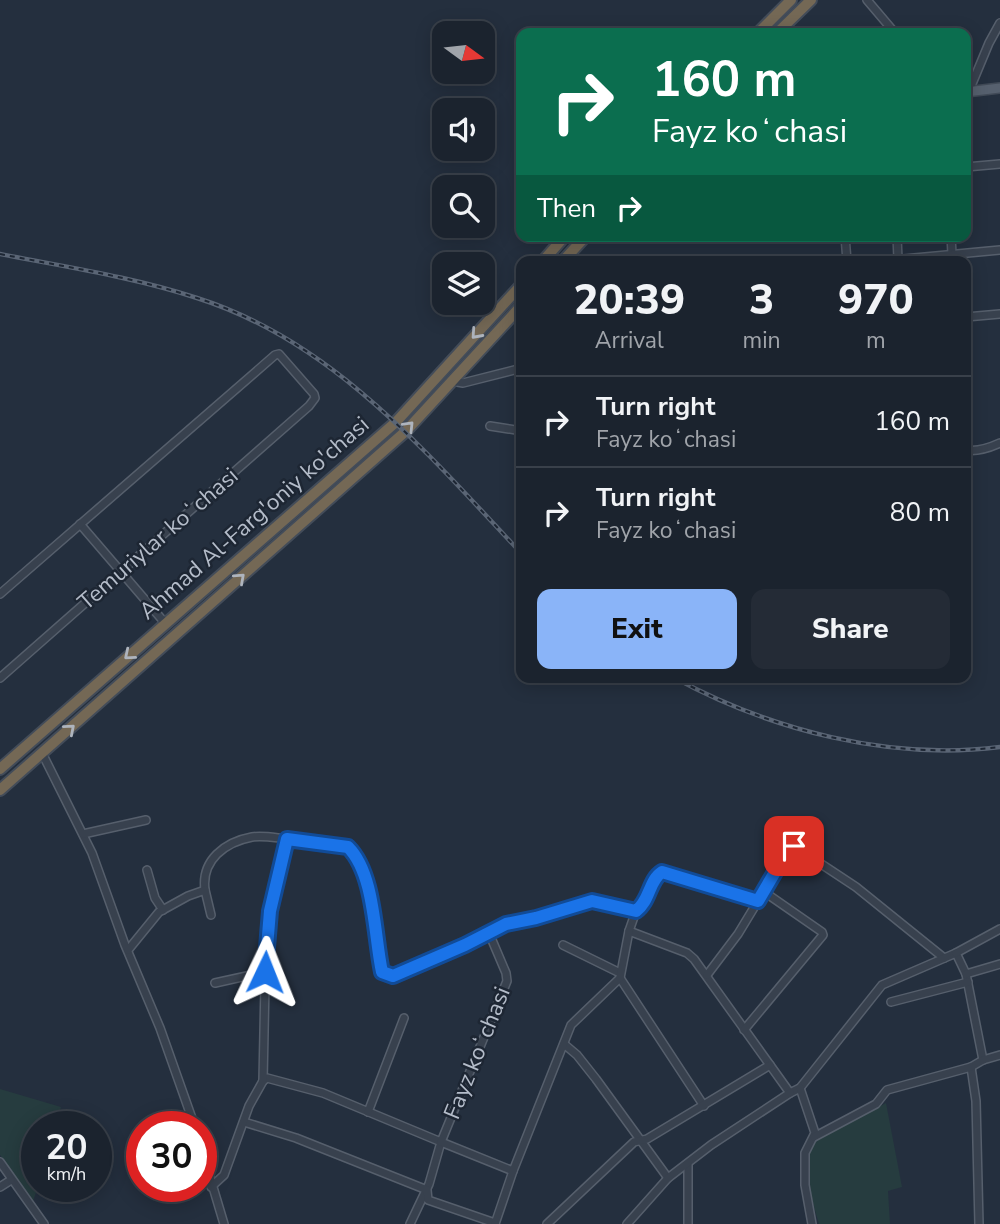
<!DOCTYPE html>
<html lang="en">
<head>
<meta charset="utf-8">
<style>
  body { margin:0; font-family:"Nunito Sans",sans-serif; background:#242b36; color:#f1f3f6; height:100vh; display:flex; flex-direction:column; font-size:26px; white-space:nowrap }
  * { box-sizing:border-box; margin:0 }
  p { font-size:23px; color:#a0a4aa }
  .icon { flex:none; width:38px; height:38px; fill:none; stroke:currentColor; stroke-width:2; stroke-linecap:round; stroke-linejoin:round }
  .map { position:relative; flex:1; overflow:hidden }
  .sheet { position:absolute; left:516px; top:256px; width:455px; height:427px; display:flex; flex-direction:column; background:#1b232e; border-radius:14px; box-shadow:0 4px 18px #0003,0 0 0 2px #39404a }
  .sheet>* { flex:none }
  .hud { position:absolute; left:516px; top:28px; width:455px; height:214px; border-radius:14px; box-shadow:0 4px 18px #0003,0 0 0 2px #39404a; background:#0b6e4f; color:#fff; overflow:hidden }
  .needle { width:46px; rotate:105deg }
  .controls { position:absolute; left:432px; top:21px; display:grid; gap:14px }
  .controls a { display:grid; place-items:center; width:63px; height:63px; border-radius:14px; background:#1b232e; box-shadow:0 4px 18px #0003,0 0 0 2px #39404a; font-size:35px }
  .speed { position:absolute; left:21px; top:1111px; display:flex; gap:14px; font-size:35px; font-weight:700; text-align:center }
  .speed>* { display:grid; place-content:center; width:91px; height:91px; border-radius:50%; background:#1b232e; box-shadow:0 4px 18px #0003,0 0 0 2px #39404a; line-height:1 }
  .speed small { font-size:18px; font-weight:400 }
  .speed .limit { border:10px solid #d22; background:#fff; color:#111 }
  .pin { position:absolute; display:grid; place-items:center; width:60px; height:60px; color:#fff; margin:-30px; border-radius:14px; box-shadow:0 4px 10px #0006 }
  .me { position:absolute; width:77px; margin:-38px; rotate:2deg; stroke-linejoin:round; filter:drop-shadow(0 0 5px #0008) }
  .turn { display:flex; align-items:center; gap:24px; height:147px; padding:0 21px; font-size:32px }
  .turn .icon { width:91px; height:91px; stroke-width:2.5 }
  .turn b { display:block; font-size:49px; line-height:60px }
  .then { display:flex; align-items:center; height:66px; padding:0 21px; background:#0003; gap:14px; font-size:26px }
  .eta { display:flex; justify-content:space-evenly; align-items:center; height:119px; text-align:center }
  .eta b { font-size:42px; font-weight:800; line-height:49px }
  .action { display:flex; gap:14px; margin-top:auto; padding:14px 21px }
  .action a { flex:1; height:80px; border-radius:14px; background:#8ab4f8; color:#111; font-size:28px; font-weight:800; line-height:80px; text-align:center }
  .action a+a { background:#242b36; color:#f1f3f6 }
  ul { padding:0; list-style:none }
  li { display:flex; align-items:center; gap:21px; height:91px; padding:0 21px; border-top:2px solid #39404a }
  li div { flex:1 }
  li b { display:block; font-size:26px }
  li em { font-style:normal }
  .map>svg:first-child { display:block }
</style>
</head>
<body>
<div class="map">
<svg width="1000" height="1224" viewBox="0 0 1000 1224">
  <rect width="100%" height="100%" fill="#242f3e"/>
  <g fill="#263c3f">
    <path d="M 0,1089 L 61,1107 L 57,1119 L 63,1122 L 61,1127 L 37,1127 L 38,1187 L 33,1201 L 0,1155 Z"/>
    <path d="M 886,1103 L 902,1187 L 888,1191 L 890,1224 L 819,1224 C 814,1205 802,1171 808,1153 C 810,1147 814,1144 818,1140 Z"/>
  </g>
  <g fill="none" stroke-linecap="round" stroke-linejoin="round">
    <g stroke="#565f6c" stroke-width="10">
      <g id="minor">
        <path d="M 867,0 L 895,33"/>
        <path d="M 969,91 L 989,43 L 1000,23"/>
        <path d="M 966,167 L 1000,164"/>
        <path d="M 845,236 L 847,261"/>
        <path d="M 897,236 L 898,259"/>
        <path d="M 951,236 L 952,254"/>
        <path d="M 882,261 L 1000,250"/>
        <path d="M 966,317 L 1000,314"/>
        <path d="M 452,381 L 463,383 L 522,368"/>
        <path d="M 490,426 L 522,431"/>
        <path d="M 966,450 C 978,452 989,448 1000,443"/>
        <path d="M 80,524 L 165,623"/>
        <path d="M 0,594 L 275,355 L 279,354 L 314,394 L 315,398 L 309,406 L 0,678"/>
        <path d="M 42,753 L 92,853 L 125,945 L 160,1028 L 195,1127"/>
        <path d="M 83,834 L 146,820"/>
        <path d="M 147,870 L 155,898 L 163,910"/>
        <path d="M 205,890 C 201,860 225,842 252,837 C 263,835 276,838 287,839"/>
        <path d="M 636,911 C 650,901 649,880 662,872 L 758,901 L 787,850 L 794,846 L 856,887 L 944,958"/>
        <path d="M 629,931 L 687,953 L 694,959 L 790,1093 L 800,1088 L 882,985 L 956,953 L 966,974 L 983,1060"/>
        <path d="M 489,933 L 506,924 L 536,918 L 592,901 L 636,911"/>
        <path d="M 563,945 L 620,973"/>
        <path d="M 128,950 L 159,912 L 188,896 L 205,890 L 211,915"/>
        <path d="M 956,953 L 1000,929"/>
        <path d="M 966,974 L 1000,964"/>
        <path d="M 707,975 L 738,934 L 758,901"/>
        <path d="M 620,978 L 704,1106"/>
        <path d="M 215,983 L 265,972"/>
        <path d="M 891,1002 L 968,982"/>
        <path d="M 744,1030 L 823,935 L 822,932 L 763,891"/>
        <path d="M 564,1044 L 577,1055 L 596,1079 L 668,1178"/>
        <path d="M 971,1067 L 976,1101 L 979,1224"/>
        <path d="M 263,1081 L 267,1078 L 323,1093 L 441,1142 L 429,1184 L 410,1224"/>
        <path d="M 800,1088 L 815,1133 L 805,1153 L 805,1185 L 812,1224"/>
        <path d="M 368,1112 L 404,1018"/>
        <path d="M 244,1122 L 296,1138 L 427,1190 L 428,1200 L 495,1223"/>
        <path d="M 814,1137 L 876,1104 L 887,1090 L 971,1067 L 983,1060 L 1000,1055"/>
        <path d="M 201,1147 L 224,1224"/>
        <path d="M 0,1162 L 44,1224"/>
        <path d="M 688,1164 L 688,1224"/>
        <path d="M 0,1187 L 11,1180"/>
        <path d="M 211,1187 L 224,1175 L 249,1106 L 263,1081 L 266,935 L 275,885 L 287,839 L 348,847 C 375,874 374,935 381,972 C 385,974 387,976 392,976 C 409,975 470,942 489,933 L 506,973 L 507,981 L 441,1142 L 513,1171"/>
        <path d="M 495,1224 L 513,1171 L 571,1025 L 620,978 L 629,931 L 636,911"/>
        <path d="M 547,1224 L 634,1142 L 647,1139 L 770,1065"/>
        <path d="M 627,1224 L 668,1178 L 711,1145 L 790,1093"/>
      </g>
    </g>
    <g stroke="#414a57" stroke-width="12">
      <path id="major" d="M 966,92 L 1000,88"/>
    </g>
    <g stroke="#434c59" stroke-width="14">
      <g id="highway">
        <path d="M 758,33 L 791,0"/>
        <path d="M 777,33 L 811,0"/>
        <path d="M 543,261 L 565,236"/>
        <path d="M 563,261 L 586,236"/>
        <path d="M 0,769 L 396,422 L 522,284"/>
        <path d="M 0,790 L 406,431 L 522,305"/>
      </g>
    </g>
    <use href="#minor" stroke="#38414e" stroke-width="7"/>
    <use href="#major" stroke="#56606e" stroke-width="9"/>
    <use href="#highway" stroke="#746855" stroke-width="10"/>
    <g stroke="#5a6575" stroke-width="4.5">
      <g id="rail">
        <path d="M 0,254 C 66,267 133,277 197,298 C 333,341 427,453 522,554"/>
        <path d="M 673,677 C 770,730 889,761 1000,747"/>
      </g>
    </g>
    <use href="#rail" stroke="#1d2633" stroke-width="2" stroke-dasharray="5" stroke-linecap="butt"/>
  </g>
  <defs><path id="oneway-chevron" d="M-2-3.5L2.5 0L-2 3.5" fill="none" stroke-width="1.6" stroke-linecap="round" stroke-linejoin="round" transform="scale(1.75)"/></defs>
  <g stroke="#aeb4bd">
    <use href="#oneway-chevron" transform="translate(476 334) rotate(132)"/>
    <use href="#oneway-chevron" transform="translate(409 426) rotate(-46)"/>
    <use href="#oneway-chevron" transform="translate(240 578) rotate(-42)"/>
    <use href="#oneway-chevron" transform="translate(129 655) rotate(140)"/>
    <use href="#oneway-chevron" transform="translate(70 729) rotate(-41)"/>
  </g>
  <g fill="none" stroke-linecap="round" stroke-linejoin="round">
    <g stroke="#114b97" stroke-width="18">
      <path id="route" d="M 265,972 L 270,911 L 287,839 L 348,847 C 375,874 374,935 382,972 L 393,976 L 465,945 L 506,924 L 536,918 L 592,901 L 636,911 C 650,901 649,880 662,872 L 758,901 L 788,850 L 794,846"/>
    </g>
    <use href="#route" stroke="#1a73e8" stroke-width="12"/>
  </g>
  <g text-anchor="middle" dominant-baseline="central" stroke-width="5" stroke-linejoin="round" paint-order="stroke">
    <g font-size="23" fill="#b4bcc9" stroke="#1d2633">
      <text transform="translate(254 518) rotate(-41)">Ahmad Al-Farg'oniy ko'chasi</text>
      <text transform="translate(158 539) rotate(-41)">Temuriylar koʻchasi</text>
      <text transform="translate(477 1053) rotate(-68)">Fayz koʻchasi</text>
    </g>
  </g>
</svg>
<div class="controls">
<a><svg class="needle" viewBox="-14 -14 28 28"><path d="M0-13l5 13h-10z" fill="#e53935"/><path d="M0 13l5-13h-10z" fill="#a0a4aa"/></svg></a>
<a><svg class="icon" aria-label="sound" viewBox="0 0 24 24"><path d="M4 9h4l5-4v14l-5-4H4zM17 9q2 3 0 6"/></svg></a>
<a><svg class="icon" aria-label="search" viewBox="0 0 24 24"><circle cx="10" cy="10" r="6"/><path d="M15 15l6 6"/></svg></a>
<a><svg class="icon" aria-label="layers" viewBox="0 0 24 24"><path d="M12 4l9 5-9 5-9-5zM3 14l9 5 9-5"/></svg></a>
</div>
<div class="speed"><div>20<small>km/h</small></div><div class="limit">30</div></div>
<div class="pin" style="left:794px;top:846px;background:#d93025"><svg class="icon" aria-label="arrive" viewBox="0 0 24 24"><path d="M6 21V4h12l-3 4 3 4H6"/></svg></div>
<svg class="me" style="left:265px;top:972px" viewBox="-20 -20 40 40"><path d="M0-17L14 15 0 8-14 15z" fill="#1a73e8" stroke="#fff" stroke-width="4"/></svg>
<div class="hud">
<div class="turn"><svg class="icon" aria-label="right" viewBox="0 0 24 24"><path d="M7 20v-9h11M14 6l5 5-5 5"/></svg><div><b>160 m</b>Fayz koʻchasi</div></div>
<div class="then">Then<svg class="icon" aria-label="right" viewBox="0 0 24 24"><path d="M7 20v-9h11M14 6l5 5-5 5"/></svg></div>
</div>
<section class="sheet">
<div class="eta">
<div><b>20:39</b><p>Arrival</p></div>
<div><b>3</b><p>min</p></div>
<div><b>970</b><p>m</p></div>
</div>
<ul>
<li><svg class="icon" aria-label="right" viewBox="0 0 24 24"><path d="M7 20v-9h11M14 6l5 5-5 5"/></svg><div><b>Turn right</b><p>Fayz koʻchasi</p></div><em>160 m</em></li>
<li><svg class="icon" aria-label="right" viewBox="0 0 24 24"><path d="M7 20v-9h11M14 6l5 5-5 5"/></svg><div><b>Turn right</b><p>Fayz koʻchasi</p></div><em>80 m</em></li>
</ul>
<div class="action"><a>Exit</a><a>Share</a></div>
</section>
</div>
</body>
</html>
